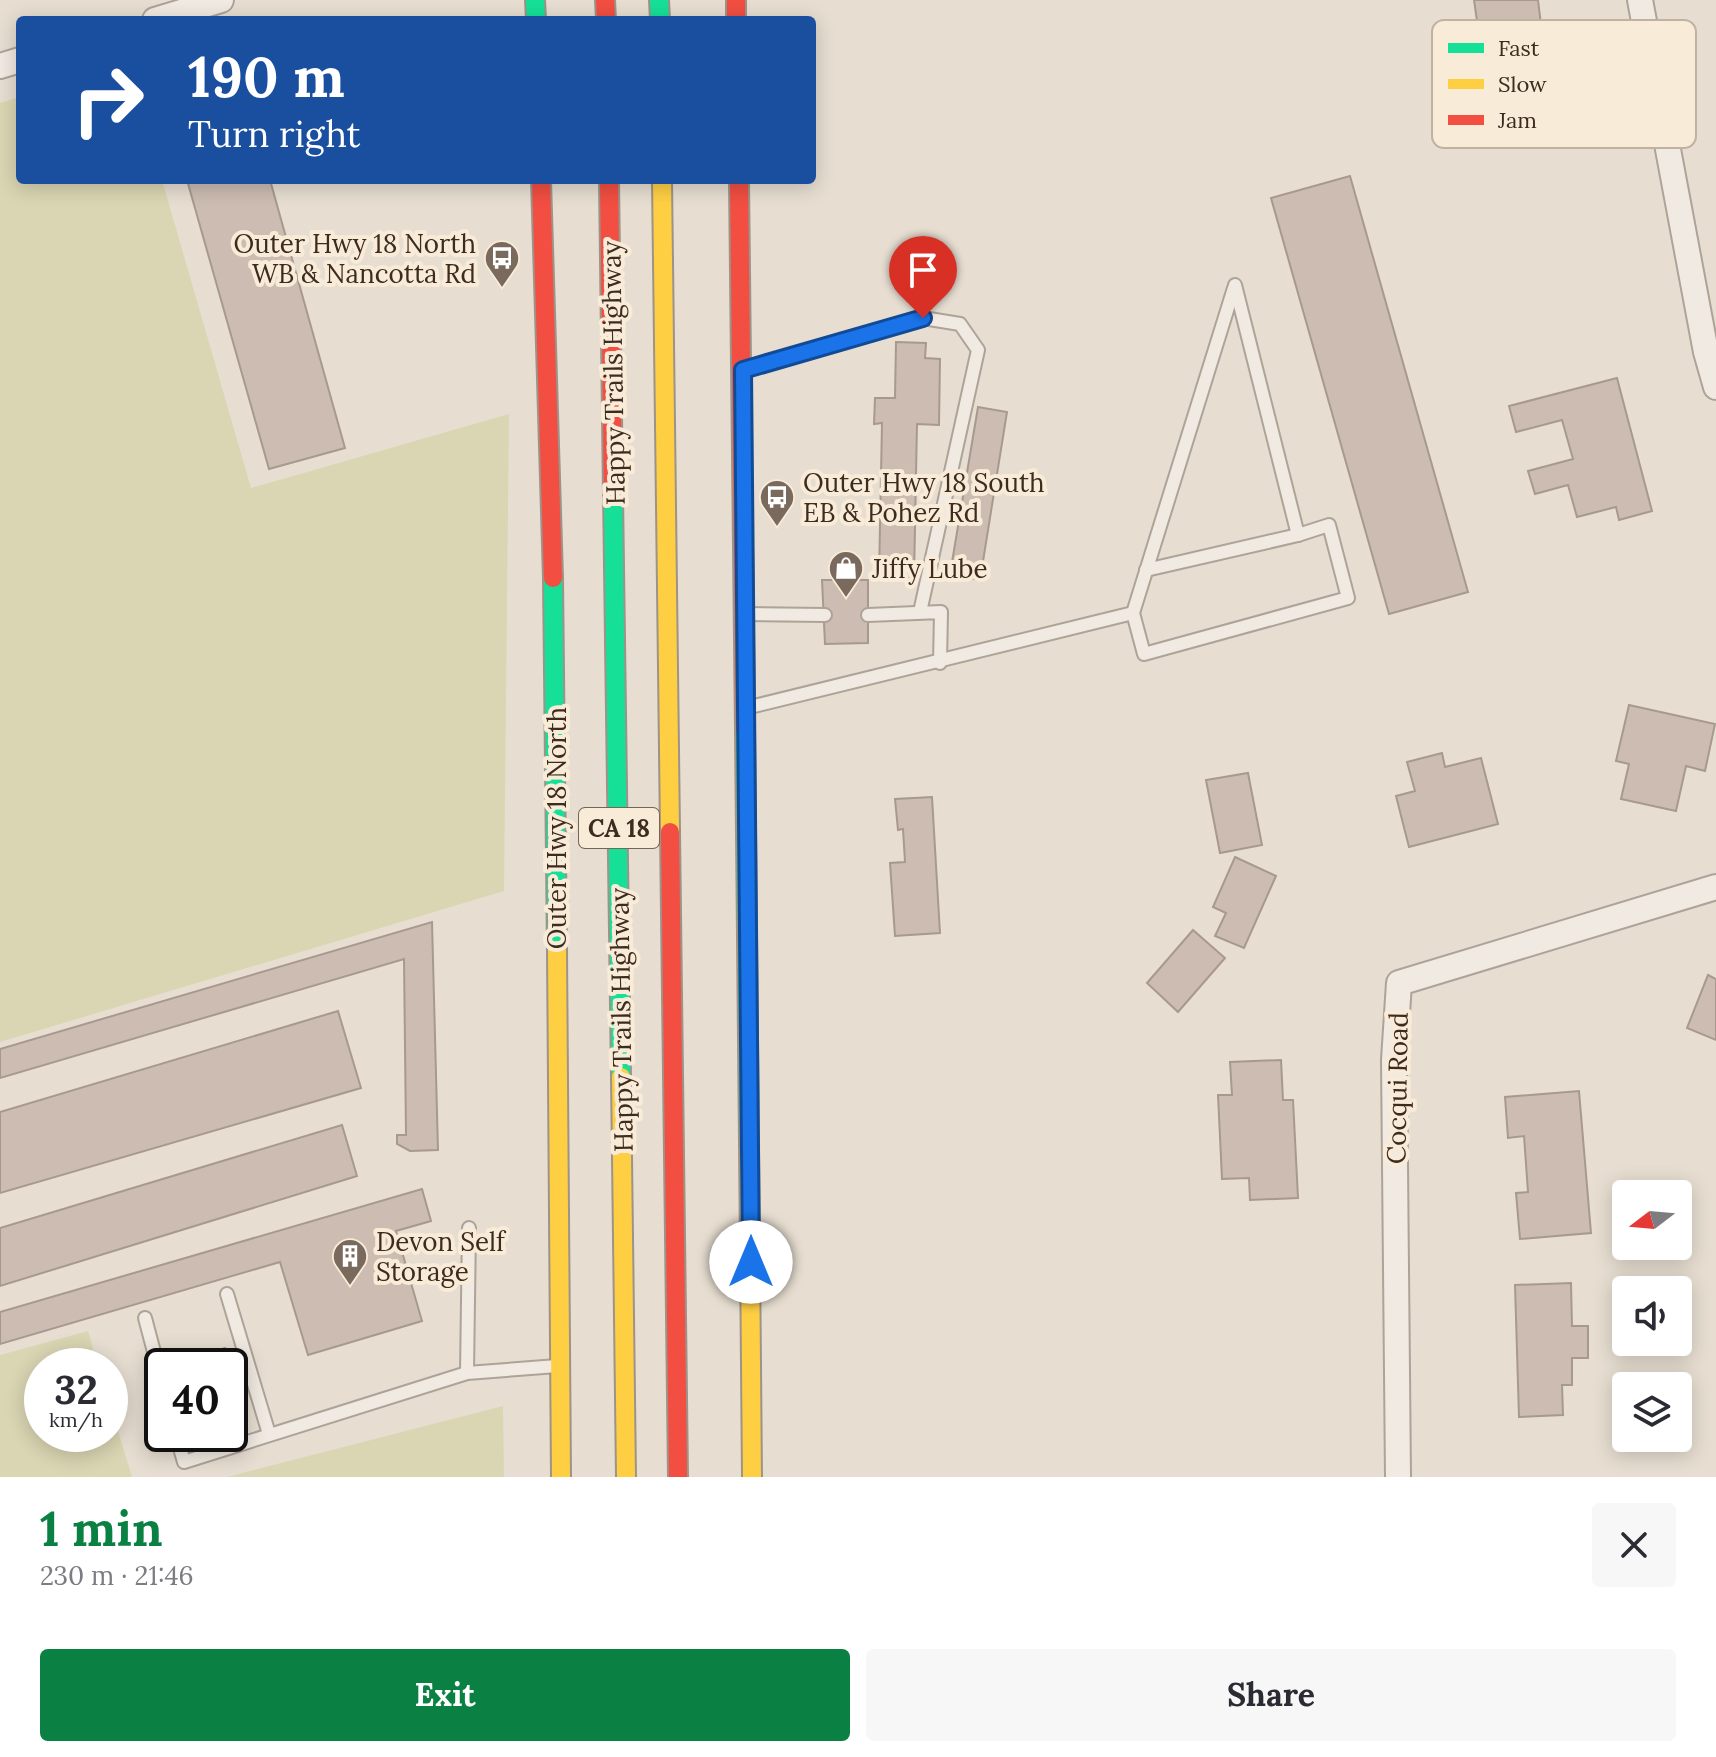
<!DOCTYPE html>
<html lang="en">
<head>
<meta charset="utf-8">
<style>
  body { margin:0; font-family:Lora,serif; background:#f7f7f7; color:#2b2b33; height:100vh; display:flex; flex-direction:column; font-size:30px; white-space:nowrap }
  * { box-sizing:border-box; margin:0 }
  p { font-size:26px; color:#7c7c81 }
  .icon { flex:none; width:44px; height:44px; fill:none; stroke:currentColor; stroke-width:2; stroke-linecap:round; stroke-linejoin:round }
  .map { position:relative; height:1477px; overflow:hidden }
  .details { display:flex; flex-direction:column; background:#fff; flex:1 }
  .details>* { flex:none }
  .banner { position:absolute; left:16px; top:16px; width:800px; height:168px; border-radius:8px; box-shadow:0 4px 20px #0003; background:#1a4fa0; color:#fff; overflow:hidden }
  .needle { width:52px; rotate:254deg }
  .buttons { position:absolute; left:1612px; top:1180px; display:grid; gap:16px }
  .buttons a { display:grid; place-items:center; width:80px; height:80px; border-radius:8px; background:#fff; box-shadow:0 4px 20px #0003; font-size:40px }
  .speed { position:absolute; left:24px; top:1348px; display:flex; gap:16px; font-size:40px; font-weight:700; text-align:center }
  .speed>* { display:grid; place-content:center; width:104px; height:104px; border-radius:50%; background:#fff; box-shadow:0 4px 20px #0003; line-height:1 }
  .speed small { font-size:20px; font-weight:400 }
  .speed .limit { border:4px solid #111; border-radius:12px; background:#fff; color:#111 }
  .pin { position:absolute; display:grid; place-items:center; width:68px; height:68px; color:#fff; margin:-82px -34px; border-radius:50% 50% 50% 0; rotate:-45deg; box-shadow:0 0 8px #0007 }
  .pin .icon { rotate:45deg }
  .me { position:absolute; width:88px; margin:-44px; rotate:0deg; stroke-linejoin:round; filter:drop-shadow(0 0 6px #0008) }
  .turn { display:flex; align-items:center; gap:28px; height:168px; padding:0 40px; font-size:36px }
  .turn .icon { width:104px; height:104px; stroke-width:2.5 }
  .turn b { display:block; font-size:56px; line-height:68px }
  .round { display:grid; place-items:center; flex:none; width:84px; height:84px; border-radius:8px; background:#f7f7f7 }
  .summary { display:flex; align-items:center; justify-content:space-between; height:136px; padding:0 40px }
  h1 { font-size:48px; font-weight:700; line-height:60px; color:#0b8043 }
  .cta { display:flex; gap:16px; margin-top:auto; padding:16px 40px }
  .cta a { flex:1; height:92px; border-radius:8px; background:#0b8043; color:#fff; font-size:32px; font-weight:700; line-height:92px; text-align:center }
  .cta a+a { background:#f7f7f7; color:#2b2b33 }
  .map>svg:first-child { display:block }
</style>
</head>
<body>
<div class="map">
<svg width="1716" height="1477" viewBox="0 0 1716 1477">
  <rect width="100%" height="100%" fill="#e7ded1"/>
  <g fill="#dad6b3">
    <path d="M 20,97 L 20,180 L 162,180 L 251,488 L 509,414 L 504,891 L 0,1042 L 0,103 Z"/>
    <path d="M 88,1331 L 98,1366 L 42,1366 L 42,1434 L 110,1434 L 110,1405 L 132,1477 L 0,1477 L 0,1355 Z"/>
    <path d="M 503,1406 L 504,1477 L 227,1477 Z"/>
  </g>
  <g fill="#ccbcb1" stroke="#a8998f" stroke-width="2">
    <path d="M 1474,0 L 1538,0 L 1542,33 L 1480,42 Z"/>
    <path d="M 1350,176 L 1468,592 L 1389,614 L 1271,198 Z"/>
    <path d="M 187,180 L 270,180 L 345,448 L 269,469 Z"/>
    <path d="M 896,342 L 926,343 L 925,358 L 940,359 L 939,425 L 917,424 L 914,578 L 879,577 L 882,423 L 874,424 L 875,398 L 895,398 Z"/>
    <path d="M 1617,378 L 1652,511 L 1619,520 L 1616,507 L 1577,517 L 1568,485 L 1535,494 L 1528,471 L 1573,459 L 1562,420 L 1516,432 L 1509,406 Z"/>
    <path d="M 978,407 L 1007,412 L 980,580 L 950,574 Z"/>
    <path d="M 822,580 L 868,580 L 868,643 L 825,644 Z"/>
    <path d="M 1629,705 L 1715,724 L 1705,771 L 1686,766 L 1676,811 L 1621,799 L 1629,764 L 1616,761 Z"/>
    <path d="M 1442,753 L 1445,767 L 1481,758 L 1498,824 L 1409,847 L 1396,796 L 1415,791 L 1407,762 Z"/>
    <path d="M 1248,773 L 1262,845 L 1220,853 L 1206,780 Z"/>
    <path d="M 932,797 L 940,933 L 895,936 L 890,863 L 905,862 L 903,829 L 898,830 L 895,799 Z"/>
    <path d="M 1235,857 L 1276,876 L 1244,948 L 1215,936 L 1226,913 L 1213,907 Z"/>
    <path d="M 432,922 L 438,1150 L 410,1151 L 397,1144 L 397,1135 L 406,1135 L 404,959 L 0,1078 L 0,1049 Z"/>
    <path d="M 1193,930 L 1225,958 L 1178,1012 L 1147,983 Z"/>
    <path d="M 1708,975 L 1716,979 L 1716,1040 L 1687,1028 Z"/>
    <path d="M 338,1011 L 361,1088 L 0,1193 L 0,1112 Z"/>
    <path d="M 1281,1060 L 1283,1100 L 1293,1100 L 1298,1198 L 1250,1200 L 1249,1178 L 1222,1179 L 1218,1095 L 1232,1095 L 1230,1062 Z"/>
    <path d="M 1579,1091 L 1591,1233 L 1520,1239 L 1516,1193 L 1528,1192 L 1524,1136 L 1508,1138 L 1505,1097 Z"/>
    <path d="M 342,1125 L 357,1176 L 0,1286 L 0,1228 Z"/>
    <path d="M 422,1189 L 431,1221 L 396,1231 L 422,1321 L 308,1355 L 280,1262 L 0,1344 L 0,1312 Z"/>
    <path d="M 1571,1283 L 1572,1326 L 1588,1326 L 1588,1358 L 1572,1358 L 1572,1385 L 1562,1385 L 1563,1415 L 1519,1417 L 1515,1285 Z"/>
    <path d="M 225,1348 L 243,1407 L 230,1411 L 230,1366 L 174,1364 Z"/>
  </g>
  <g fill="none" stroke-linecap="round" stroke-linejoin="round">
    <g stroke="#ada399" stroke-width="16">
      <g id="lane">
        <path d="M 743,369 L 923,318 L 960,324 L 978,350 L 920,612"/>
        <path d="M 1146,570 L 1298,535"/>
        <path d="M 1133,613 L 1234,288"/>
        <path d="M 745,614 L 825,615"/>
        <path d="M 868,615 L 941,612 L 940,663"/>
        <path d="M 746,708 L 1133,613 L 1144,654 L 1348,598 L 1329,525 L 1298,535 L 1235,285"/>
        <path d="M 227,1294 L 269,1434"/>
        <path d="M 145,1318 L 162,1382"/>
        <path d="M 467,1373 L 469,1228"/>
        <path d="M 176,1434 L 184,1462 L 467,1373 L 557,1366"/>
      </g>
    </g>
    <g stroke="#ada399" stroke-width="28">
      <g id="street">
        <path d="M 1640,0 L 1706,352 L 1716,387"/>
        <path d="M 155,20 L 221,0"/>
        <path d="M 0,66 L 20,60"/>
        <path d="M 1398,1477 L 1394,1060 L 1399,983 L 1716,887"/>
      </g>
    </g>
    <g stroke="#9d9389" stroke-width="22">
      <g id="fast">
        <path d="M 535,0 L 536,20"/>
        <path d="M 659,0 L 660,20"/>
        <path d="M 613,494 L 621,1077"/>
        <path d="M 553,578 L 557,950"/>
        <path d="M 745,730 L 749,1143"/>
      </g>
    </g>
    <g stroke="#9d9389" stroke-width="22">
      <g id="slow">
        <path d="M 662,180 L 670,832"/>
        <path d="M 557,950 L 561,1477"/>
        <path d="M 621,1077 L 626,1477"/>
        <path d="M 749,1143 L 752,1477"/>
      </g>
    </g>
    <g stroke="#9d9389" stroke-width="22">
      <g id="jam">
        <path d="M 605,0 L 606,20"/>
        <path d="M 736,0 L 736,20"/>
        <path d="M 541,180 L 553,578"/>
        <path d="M 609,180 L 613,494"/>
        <path d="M 739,180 L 745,730"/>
        <path d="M 670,832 L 678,1477"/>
      </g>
    </g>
    <use href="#lane" stroke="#f0eae2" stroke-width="12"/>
    <use href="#street" stroke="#f0eae2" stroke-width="24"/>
    <use href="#fast" stroke="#16e098" stroke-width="18"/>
    <use href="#slow" stroke="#ffcf43" stroke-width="18"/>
    <use href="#jam" stroke="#f24e42" stroke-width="18"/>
  </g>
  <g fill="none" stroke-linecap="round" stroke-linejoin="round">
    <g stroke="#114b97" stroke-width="20">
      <path id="route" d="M 751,1262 L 743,370 L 923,318"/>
    </g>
    <use href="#route" stroke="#1a73e8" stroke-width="14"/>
  </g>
  <defs>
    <g id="bus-pin" transform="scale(1.8)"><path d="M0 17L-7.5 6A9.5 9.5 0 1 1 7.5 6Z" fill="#796a5d" stroke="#f8ebd7"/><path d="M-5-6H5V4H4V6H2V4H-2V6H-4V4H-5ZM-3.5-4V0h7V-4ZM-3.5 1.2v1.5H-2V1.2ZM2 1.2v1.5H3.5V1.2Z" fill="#fff"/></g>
    <g id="shop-pin" transform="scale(1.8)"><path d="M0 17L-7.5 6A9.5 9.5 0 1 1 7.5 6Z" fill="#796a5d" stroke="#f8ebd7"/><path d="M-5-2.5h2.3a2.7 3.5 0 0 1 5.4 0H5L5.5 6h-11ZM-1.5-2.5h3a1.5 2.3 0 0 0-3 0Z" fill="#fff"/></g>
    <g id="building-pin" transform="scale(1.8)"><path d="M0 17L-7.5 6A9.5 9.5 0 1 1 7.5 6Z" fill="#796a5d" stroke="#f8ebd7"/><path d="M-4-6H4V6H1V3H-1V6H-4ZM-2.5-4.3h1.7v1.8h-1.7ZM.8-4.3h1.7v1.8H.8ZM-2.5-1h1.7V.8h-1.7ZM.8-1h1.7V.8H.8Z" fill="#fff"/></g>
  </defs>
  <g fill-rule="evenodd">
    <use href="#bus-pin" x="502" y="258"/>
    <use href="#bus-pin" x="777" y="497"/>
    <use href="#shop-pin" x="846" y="568"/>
    <use href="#building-pin" x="350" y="1256"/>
  </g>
  <g text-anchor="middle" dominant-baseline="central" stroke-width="8" stroke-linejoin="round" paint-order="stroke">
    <rect fill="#f8ebd7" stroke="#766556" stroke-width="2" x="579" y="808" width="80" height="40" rx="6"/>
    <g font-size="24" font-weight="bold" fill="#3e2b1f">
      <text x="619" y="828">CA 18</text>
    </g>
    <g font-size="26" fill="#3e2b1f" stroke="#f8ebd7" text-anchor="start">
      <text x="476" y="243" text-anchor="end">Outer Hwy 18 North<tspan x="476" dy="30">WB &amp; Nancotta Rd</tspan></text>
      <text x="803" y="482">Outer Hwy 18 South<tspan x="803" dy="30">EB &amp; Pohez Rd</tspan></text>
      <text x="872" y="568">Jiffy Lube</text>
      <text x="376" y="1241">Devon Self<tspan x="376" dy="30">Storage</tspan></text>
    </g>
    <g font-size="26" fill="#3e2b1f" stroke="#f8ebd7">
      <text transform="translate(613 373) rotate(-91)">Happy Trails Highway</text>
      <text transform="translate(556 828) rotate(-90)">Outer Hwy 18 North</text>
      <text transform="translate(621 1020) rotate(-91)">Happy Trails Highway</text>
      <text transform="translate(1397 1088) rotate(-89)">Cocqui Road</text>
    </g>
  </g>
  <rect x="1432" y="20" width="264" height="128" rx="12" fill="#f8ebd7" stroke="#c0b1a0" stroke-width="2"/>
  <rect x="1448" y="43" width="36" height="10" fill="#16e098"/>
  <rect x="1448" y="79" width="36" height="10" fill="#ffcf43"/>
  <rect x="1448" y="115" width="36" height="10" fill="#f24e42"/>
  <g font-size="22" fill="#3e2b1f">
    <text x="1498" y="56">Fast</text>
    <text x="1498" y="92">Slow</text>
    <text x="1498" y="128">Jam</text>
  </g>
</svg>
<div class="buttons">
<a><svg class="needle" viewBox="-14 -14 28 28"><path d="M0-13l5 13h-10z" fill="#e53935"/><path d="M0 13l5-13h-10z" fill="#7c7c81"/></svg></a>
<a><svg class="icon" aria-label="sound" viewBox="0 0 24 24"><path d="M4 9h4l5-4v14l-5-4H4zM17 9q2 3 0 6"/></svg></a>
<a><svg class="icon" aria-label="layers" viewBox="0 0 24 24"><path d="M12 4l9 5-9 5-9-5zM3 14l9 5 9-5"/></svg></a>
</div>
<div class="speed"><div>32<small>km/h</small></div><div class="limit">40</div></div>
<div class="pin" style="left:923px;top:318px;background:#d93025"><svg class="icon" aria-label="arrive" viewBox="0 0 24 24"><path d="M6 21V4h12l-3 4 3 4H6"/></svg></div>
<svg class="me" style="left:751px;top:1262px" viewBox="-20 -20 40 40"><circle r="19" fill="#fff"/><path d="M0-13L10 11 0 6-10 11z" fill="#1a73e8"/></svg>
<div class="banner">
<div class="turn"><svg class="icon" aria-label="right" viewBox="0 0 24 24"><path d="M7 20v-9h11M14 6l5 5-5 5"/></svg><div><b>190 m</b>Turn right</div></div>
</div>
</div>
<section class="details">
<div class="summary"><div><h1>1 min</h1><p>230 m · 21:46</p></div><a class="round"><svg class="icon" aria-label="close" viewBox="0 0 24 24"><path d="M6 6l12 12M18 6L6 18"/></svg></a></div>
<div class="cta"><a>Exit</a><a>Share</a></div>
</section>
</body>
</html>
